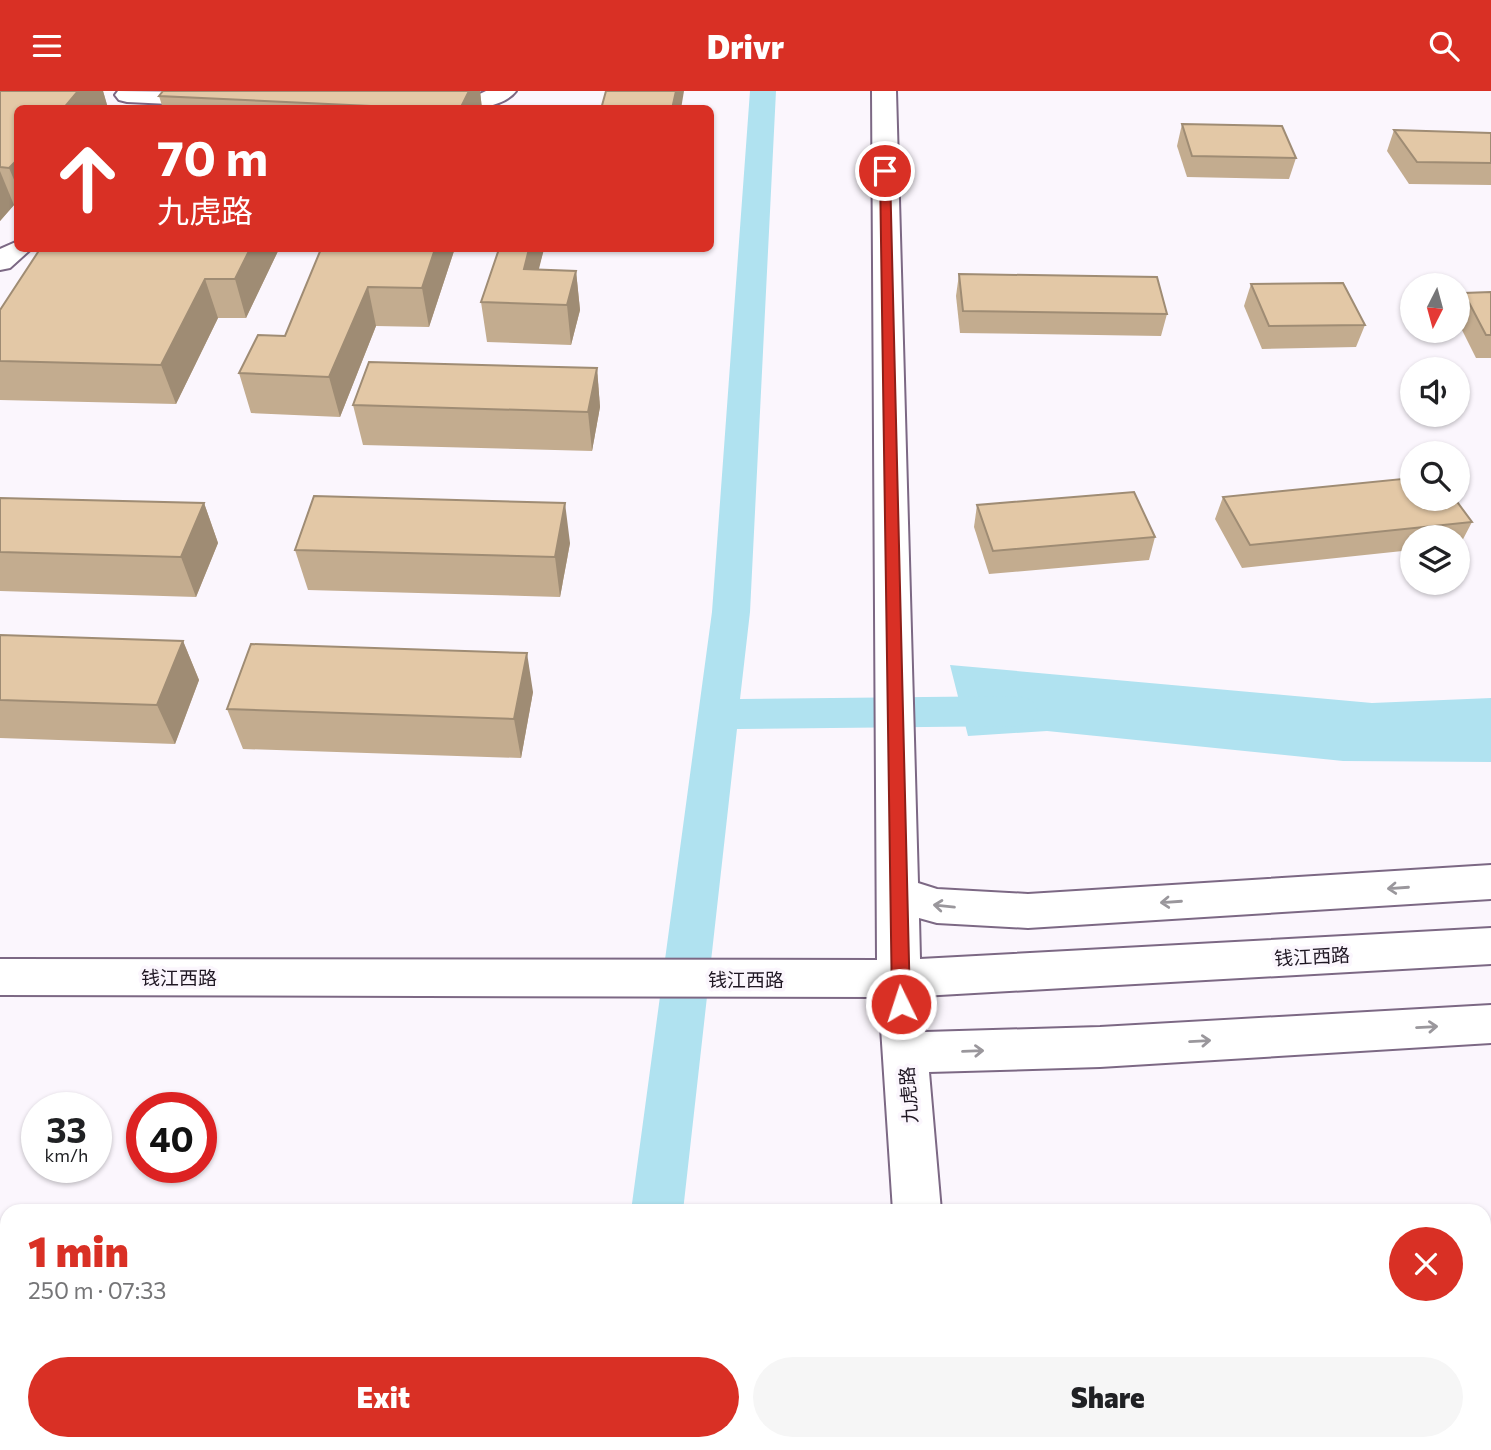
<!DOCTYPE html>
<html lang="en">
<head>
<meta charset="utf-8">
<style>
  body { margin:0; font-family:Commissioner,"Noto Sans SC",sans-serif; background:#f6f6f6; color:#202124; height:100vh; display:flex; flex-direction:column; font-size:26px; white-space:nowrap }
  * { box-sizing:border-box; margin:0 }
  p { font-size:23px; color:#757577 }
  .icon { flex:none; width:38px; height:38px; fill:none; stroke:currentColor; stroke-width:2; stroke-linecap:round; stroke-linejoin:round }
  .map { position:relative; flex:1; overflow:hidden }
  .drawer { position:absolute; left:0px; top:1113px; width:1491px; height:247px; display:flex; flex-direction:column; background:#fff; border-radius:21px 21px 0 0; box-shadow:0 2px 5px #0004 }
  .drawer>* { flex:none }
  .top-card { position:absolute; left:14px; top:14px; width:700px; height:147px; border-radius:10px; box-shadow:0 2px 5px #0004; background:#d93025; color:#fff; overflow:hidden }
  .needle { width:46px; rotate:186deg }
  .buttons { position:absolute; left:1400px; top:182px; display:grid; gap:14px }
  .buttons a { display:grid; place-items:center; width:70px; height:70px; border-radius:50%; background:#fff; box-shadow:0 2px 5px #0004; font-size:35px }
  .speed { position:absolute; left:21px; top:1001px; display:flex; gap:14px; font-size:35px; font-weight:700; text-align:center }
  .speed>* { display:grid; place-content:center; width:91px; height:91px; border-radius:50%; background:#fff; box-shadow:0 2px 5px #0004; line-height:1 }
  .speed small { font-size:18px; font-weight:400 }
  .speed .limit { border:10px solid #d22; background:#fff; color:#111 }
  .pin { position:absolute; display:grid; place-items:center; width:60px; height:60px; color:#fff; margin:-30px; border:4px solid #fff; border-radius:50%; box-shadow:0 2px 7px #0007 }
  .me { position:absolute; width:77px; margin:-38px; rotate:356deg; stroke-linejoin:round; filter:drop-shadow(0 0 5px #0008) }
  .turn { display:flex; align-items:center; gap:24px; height:147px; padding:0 28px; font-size:32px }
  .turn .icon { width:91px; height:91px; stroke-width:2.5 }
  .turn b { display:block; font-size:49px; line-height:60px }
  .round { display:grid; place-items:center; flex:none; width:74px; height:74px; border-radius:37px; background:#f6f6f6 }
  .summary { display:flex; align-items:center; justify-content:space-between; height:119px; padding:0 28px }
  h1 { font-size:42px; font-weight:800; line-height:52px; color:#d93025 }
  .action { display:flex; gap:14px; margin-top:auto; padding:14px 28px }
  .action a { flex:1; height:80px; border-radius:42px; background:#d93025; color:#fff; font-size:28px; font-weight:800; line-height:80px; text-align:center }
  .action a+a { background:#f6f6f6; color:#202124 }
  header { display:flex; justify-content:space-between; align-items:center; height:91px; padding:0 28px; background:#d93025; color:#fff; font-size:32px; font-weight:800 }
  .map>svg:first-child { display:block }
</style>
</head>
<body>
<header><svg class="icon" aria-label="menu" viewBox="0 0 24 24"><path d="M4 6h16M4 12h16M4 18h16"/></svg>Drivr<svg class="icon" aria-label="search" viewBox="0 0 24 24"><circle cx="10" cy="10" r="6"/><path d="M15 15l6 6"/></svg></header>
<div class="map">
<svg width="1491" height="1359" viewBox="0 0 1491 1359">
  <rect width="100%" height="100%" fill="#fbf6fd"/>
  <path fill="#b0e2f0" d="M 950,574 L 1372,612 L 1491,607 L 1491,671 L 1343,670 L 1047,640 L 968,645 Z"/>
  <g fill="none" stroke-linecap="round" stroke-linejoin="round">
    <g fill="#b0e2f0" fill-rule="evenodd">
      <path d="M 750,0 L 776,0 L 750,521 L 740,608 L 1018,605 L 1032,609 L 1038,620 L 1032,631 L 1018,635 L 737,638 L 683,1120 L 631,1120 L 712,521 Z"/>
      <path d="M 622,1353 L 680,1353 L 679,1359 L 621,1359 Z"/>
    </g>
    <g stroke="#7c6884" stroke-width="4">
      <g id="street">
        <path d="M 118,0 L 212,1 L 220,3 L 224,8 L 220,13 L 212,15 L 127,11 L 119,9 L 115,4 Z"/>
        <path d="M 486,0 L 516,0 C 501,21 440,23 418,16 L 422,11 C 449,4 457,15 486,0 Z"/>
        <path d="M 18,150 L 18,158 L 31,158 L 10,177 L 0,179 L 0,158 Z"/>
      </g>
    </g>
    <g stroke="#7c6884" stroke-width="4">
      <g id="secondary">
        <path d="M 872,0 L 896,0 L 918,792 L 937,798 L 1028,803 L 1491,774 L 1491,808 L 1028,837 L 937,832 L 919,827 L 920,868 L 1491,837 L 1491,873 L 922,905 L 925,941 L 1100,936 L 1491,914 L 1491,952 L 1100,976 L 929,981 L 941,1120 L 893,1120 L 879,906 L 0,904 L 0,868 L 877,869 Z"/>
        <path d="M 908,1353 L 962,1353 L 963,1359 L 909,1359 Z"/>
      </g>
    </g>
    <use href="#street" fill="#fff" fill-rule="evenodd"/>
    <use href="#secondary" fill="#fff" fill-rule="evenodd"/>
  </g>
  <g fill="#c3ac8f">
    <path d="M 0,0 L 103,0 L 108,18 L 18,18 L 18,114 L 14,114 L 0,130 Z"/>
    <path d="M 480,0 L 482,18 L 163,18 L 159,5 Z"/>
    <path d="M 1182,33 L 1296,67 L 1289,88 L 1187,86 L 1177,55 Z"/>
    <path d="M 1394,39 L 1491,42 L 1491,94 L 1409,93 L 1387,60 Z"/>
    <path d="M 279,158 L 246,227 L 218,227 L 176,313 L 0,309 L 0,219 Z"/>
    <path d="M 321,158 L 544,158 L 538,179 L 576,180 L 580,219 L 571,254 L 487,251 L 481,211 L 498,161 L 454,160 L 429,236 L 376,235 L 340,326 L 251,322 L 239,282 L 285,245 Z"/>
    <path d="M 959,183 L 1167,223 L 1161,245 L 960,242 L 956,205 Z"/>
    <path d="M 1251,193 L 1365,234 L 1356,256 L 1262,258 L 1244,215 Z"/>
    <path d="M 1491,201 L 1491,267 L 1476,267 L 1458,231 L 1458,216 L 1464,202 Z"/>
    <path d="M 597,277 L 600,316 L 592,360 L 363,354 L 353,314 Z"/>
    <path d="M 1223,406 L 1472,431 L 1460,454 L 1458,454 L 1458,446 L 1412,446 L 1412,459 L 1242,477 L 1215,428 Z"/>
    <path d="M 0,407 L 204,412 L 218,452 L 196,506 L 0,500 Z"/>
    <path d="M 977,414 L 1155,446 L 1149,469 L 989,483 L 974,436 Z"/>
    <path d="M 570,452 L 560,506 L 308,499 L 295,459 Z"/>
    <path d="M 0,544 L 183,550 L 199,589 L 175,653 L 0,647 Z"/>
    <path d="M 533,601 L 521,667 L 243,658 L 227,618 Z"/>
    <path d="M 1491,1188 L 1491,1329 L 1484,1329 L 1484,1189 Z"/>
  </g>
  <g fill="#9f8c74">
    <path d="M 78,0 L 103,0 L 108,17 L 63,18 Z"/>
    <path d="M 465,0 L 480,0 L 482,18 L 460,18 Z"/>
    <path d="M 676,0 L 684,0 L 681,18 L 672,18 Z"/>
    <path d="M 18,68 L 18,98 L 9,77 Z"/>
    <path d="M 0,80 L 14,114 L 0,130 Z"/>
    <path d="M 250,158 L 279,158 L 246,227 L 235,188 Z"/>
    <path d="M 435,158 L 453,158 L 454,160 L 429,236 L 422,197 Z"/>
    <path d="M 529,158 L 544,158 L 530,213 L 524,178 Z"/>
    <path d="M 576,180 L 580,219 L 571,254 L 567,214 Z"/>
    <path d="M 205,188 L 218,227 L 176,313 L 161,274 Z"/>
    <path d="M 368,196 L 376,235 L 340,326 L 329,286 Z"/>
    <path d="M 597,277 L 600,316 L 592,360 L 588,321 Z"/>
    <path d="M 204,412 L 218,452 L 196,506 L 181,466 Z"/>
    <path d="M 565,412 L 570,452 L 560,506 L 555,466 Z"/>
    <path d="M 183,550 L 199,589 L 175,653 L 157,614 Z"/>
    <path d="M 527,562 L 533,601 L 521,667 L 514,628 Z"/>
  </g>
  <g fill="#e3c8a6" stroke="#9f8c74" stroke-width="2">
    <path d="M 0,0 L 78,0 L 63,18 L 18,18 L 18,68 L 9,77 L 0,76 Z"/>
    <path d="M 163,0 L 469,0 L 460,18 L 367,18 L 369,15 L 159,5 Z"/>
    <path d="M 606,0 L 676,0 L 672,18 L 601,18 Z"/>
    <path d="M 1182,33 L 1282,35 L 1296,67 L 1192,65 Z"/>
    <path d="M 1394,39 L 1491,42 L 1491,72 L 1417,71 Z"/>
    <path d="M 40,158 L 250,158 L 235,188 L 205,188 L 161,274 L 0,270 L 0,219 Z"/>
    <path d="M 321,158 L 435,158 L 422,197 L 368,196 L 329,286 L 239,282 L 258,244 L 285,245 Z"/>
    <path d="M 499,158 L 529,158 L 524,178 L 576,180 L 567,214 L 481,211 Z"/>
    <path d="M 959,183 L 1157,186 L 1167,223 L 963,220 Z"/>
    <path d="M 1343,192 L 1365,234 L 1269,235 L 1251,193 Z"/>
    <path d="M 1491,201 L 1491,244 L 1486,244 L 1464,202 Z"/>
    <path d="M 369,271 L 597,277 L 588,321 L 353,314 Z"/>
    <path d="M 1412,387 L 1412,408 L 1455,408 L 1472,431 L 1250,454 L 1223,406 Z"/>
    <path d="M 1134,401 L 1155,446 L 993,460 L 977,414 Z"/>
    <path d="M 314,405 L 565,412 L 555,466 L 295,459 Z"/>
    <path d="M 0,407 L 204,412 L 181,466 L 0,461 Z"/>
    <path d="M 0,544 L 183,550 L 157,614 L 0,609 Z"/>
    <path d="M 251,553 L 527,562 L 514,628 L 227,618 Z"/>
    <path d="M 1491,1188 L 1491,1312 L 1484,1312 L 1484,1189 Z"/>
  </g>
  <defs><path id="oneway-shaft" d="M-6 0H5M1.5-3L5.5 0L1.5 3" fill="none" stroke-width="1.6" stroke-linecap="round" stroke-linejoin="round" transform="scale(1.75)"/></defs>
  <g stroke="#9a979c">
    <use href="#oneway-shaft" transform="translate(1398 797) rotate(176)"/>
    <use href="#oneway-shaft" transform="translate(1171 811) rotate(176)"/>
    <use href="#oneway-shaft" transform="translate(944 815) rotate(-174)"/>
    <use href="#oneway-shaft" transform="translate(1427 936) rotate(-3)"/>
    <use href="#oneway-shaft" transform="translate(1200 950) rotate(-3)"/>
    <use href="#oneway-shaft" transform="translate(973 960) rotate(-2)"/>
  </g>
  <path fill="#d93025" stroke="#8d1f18" stroke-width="2" d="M 885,77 L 890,80 L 910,913 L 907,919 L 901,921 L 894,919 L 892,913 L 880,80 Z"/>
  <g text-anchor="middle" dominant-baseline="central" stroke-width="7" stroke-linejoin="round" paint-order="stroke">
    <g font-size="19" fill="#1f1723" stroke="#fbf6fd">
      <text transform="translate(1312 865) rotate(-3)">钱江西路</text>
      <text x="179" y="886">钱江西路</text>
      <text x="746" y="888">钱江西路</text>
      <text transform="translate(908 1004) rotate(-94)">九虎路</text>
    </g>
  </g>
</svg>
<div class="buttons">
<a><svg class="needle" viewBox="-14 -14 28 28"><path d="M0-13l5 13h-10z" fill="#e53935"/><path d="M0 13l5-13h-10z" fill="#757577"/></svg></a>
<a><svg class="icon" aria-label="sound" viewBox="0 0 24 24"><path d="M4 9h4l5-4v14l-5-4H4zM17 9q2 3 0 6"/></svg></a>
<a><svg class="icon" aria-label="search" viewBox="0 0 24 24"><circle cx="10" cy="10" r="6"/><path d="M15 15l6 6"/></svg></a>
<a><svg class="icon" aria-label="layers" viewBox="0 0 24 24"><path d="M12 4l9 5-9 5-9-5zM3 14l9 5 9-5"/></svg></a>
</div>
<div class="speed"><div>33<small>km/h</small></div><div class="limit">40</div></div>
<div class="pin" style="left:885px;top:80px;background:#d93025"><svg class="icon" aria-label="arrive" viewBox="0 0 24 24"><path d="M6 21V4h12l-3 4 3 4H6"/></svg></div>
<svg class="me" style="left:901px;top:913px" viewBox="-20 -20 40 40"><circle r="17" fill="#d93025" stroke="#fff" stroke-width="3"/><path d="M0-11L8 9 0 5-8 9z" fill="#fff"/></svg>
<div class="top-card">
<div class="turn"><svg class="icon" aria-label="ahead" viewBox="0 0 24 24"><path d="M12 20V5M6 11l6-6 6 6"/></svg><div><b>70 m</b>九虎路</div></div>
</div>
<section class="drawer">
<div class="summary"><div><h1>1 min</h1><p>250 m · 07:33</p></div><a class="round" style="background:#d93025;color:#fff"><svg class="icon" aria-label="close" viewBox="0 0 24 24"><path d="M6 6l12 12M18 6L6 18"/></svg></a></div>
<div class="action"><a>Exit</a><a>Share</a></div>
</section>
</div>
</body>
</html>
